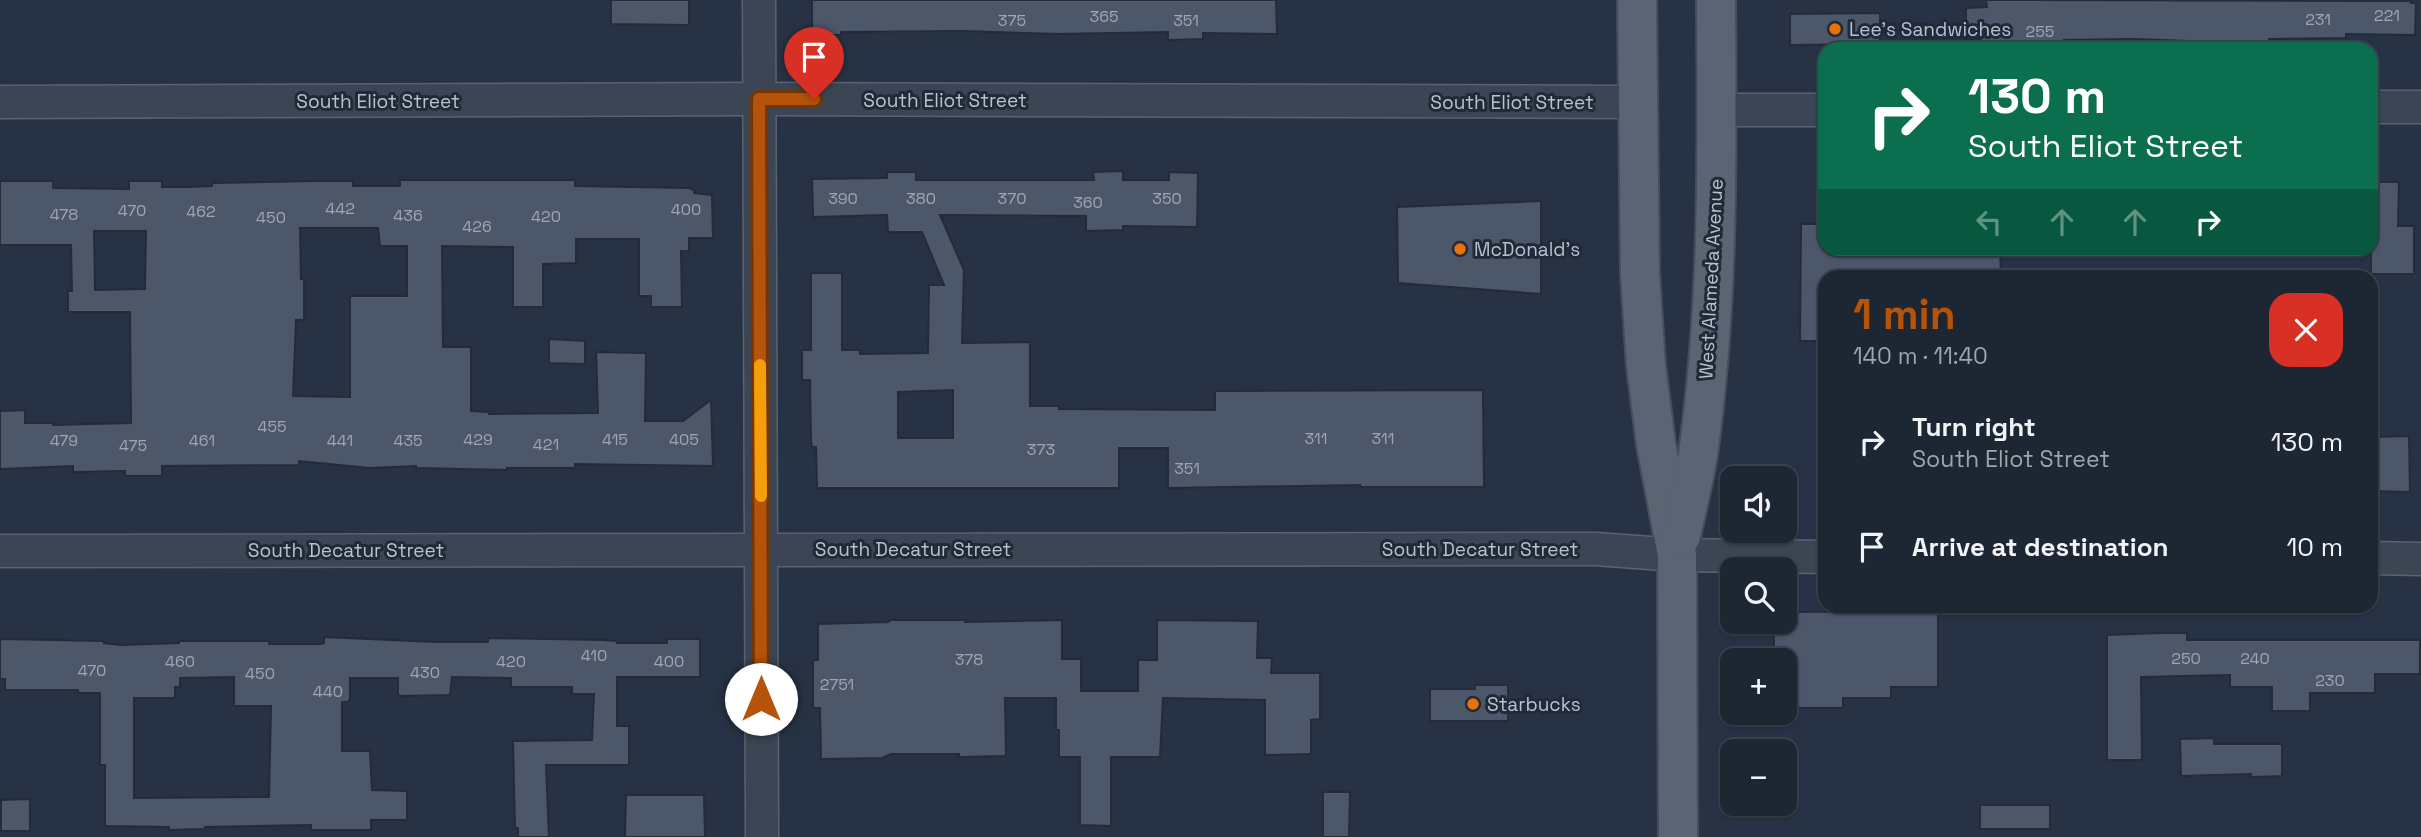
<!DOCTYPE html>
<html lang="en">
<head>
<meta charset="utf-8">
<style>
  body { margin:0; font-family:"Space Grotesk",sans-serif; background:#252e3b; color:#f1f3f6; height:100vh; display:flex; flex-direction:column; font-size:26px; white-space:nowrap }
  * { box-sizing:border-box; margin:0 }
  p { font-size:23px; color:#a0a5ac }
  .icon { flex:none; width:38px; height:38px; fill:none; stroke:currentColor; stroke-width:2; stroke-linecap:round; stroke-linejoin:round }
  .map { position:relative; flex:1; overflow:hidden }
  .sheet { position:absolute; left:1818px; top:270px; width:560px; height:343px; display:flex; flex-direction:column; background:#1d2633; border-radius:21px; box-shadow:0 2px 5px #0004,0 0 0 2px #3b434e }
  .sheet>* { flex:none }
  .guide { position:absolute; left:1818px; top:42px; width:560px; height:214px; border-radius:21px; box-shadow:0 2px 5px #0004,0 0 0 2px #3b434e; background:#0b6e4f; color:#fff; overflow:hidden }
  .tools { position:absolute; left:1720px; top:466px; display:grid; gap:14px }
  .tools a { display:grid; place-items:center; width:77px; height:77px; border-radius:14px; background:#1d2633; box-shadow:0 2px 5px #0004,0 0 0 2px #3b434e; font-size:35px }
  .pin { position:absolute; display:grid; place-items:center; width:60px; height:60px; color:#fff; margin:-72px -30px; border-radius:50% 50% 50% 0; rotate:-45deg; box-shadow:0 0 7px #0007 }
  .pin .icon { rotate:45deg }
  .me { position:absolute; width:77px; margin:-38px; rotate:0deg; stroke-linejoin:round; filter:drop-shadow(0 0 5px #0008) }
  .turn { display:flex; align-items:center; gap:24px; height:147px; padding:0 35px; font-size:32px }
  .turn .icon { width:91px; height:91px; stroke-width:2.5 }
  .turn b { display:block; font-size:49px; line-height:60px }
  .lanes { display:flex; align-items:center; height:66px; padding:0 35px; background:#0003; justify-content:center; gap:35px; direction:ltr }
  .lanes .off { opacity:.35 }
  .round { display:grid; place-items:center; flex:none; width:74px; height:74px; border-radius:21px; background:#252e3b }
  .headline { display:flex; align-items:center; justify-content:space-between; height:119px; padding:0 35px }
  h1 { font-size:42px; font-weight:700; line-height:52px; color:#b45309 }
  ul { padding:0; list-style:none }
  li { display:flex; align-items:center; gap:21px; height:105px; padding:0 35px }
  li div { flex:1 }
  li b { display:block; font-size:26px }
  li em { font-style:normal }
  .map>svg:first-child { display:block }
</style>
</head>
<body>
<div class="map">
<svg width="2421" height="837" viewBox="0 0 2421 837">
  <rect width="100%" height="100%" fill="#273344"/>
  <g fill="#4c576a" stroke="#222c3b" stroke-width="2" fill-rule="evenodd">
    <path d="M 611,0 L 689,0 L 689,25 L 611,24 Z"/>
    <path d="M 812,0 L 1276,0 L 1277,34 L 1203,33 L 1203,39 L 1168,40 L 1168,32 L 1057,34 L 962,31 L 841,32 L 841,35 L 812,35 Z"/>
    <path d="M 1986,0 L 2411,1 L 2411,3 L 2416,3 L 2415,35 L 2346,34 L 2346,38 L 2269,39 L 2269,44 L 2212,42 L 2212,49 L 2188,49 L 2188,41 L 2134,39 L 2064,40 L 2064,49 L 2021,49 L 2021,46 L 1981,47 L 1981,39 L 1966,39 L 1966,8 L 1987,7 Z"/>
    <path d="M 1880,13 L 1880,44 L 1790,45 L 1790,14 Z"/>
    <path d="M 1123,171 L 1123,180 L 1169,180 L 1169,172 L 1198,173 L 1197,227 L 1123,226 L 1123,230 L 1086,231 L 1086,216 L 940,215 L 964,270 L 962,343 L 1030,342 L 1030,406 L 1059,406 L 1059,409 L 1215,410 L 1215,391 L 1483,390 L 1484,487 L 1360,487 L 1360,485 L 1168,488 L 1168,448 L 1119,448 L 1119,488 L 817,488 L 816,447 L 812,447 L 811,442 L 810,380 L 802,380 L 802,350 L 811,350 L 811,273 L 842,273 L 842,350 L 860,350 L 860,354 L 928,353 L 929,285 L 944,285 L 922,232 L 888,232 L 887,215 L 813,217 L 812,179 L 887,178 L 887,172 L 916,172 L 916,180 L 1094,180 L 1093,172 ZM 953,390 L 953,438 L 898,438 L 898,392 Z"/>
    <path d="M 400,180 L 575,180 L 575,186 L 689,188 L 694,190 L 694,193 L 712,195 L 713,238 L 689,238 L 689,251 L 681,251 L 682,307 L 651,307 L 651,296 L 639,296 L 639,239 L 576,239 L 576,263 L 543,264 L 543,307 L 513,307 L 513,247 L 442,246 L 443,347 L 471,347 L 471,411 L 489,412 L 489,414 L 598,413 L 596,352 L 646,353 L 645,421 L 683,421 L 711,400 L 713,466 L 575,464 L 575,468 L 507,468 L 507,470 L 416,468 L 416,466 L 369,468 L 299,461 L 299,465 L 162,466 L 162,476 L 125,476 L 125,471 L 73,472 L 73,466 L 0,469 L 0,411 L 25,410 L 25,423 L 53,423 L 53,425 L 131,423 L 130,312 L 68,312 L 68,291 L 72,291 L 71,245 L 0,245 L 0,181 L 53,181 L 53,188 L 129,189 L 129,181 L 162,181 L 162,187 L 187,187 L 212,186 L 212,183 L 314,181 L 353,181 L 353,186 L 400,186 ZM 300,228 L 378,228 L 380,246 L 407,246 L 407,296 L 350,296 L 350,397 L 293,396 L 296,320 L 304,320 L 304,279 L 301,279 ZM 94,231 L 146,231 L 145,289 L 95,290 Z"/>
    <path d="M 2371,182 L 2399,182 L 2398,226 L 2414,226 L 2414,274 L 2371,274 Z"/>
    <path d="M 1541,201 L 1541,294 L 1398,283 L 1397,207 Z"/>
    <path d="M 1801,224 L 1825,224 L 1825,248 L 2000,248 L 2001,276 L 1825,276 L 1825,341 L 1800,341 Z"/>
    <path d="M 549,339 L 585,341 L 585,364 L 549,363 Z"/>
    <path d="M 2409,436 L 2410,492 L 2371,491 L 2373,437 Z"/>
    <path d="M 1938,611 L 1938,687 L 1891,687 L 1891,698 L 1843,698 L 1843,708 L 1785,708 L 1785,660 L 1774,660 L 1774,621 L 1785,621 L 1785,612 Z"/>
    <path d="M 891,620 L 965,620 L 965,622 L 1062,620 L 1062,659 L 1081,659 L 1081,691 L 1138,691 L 1138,660 L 1157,660 L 1157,620 L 1258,621 L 1257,658 L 1272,658 L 1271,673 L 1320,673 L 1320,719 L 1311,720 L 1311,754 L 1265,755 L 1265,700 L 1163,698 L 1160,757 L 1111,757 L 1111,826 L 1080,825 L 1080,757 L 1059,757 L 1059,730 L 1056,730 L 1056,698 L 1005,698 L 1006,756 L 959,757 L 959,754 L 891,754 L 882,758 L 821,759 L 820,708 L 813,708 L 813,660 L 818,660 L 818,624 L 888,622 Z"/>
    <path d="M 2161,633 L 2187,633 L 2187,640 L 2420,640 L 2420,674 L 2375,674 L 2375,693 L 2310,693 L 2310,711 L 2272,711 L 2272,687 L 2230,687 L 2230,675 L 2141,677 L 2142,760 L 2107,760 L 2107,635 Z"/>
    <path d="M 324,637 L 436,642 L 488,642 L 488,638 L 602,640 L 617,641 L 617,643 L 667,643 L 667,639 L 700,639 L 700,677 L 617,677 L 617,726 L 629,726 L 629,765 L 546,765 L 549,837 L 518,837 L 518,828 L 515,828 L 513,741 L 592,740 L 594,694 L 572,694 L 572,687 L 511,687 L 511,678 L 452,677 L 450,695 L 400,696 L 398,694 L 398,678 L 350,678 L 350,699 L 348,702 L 342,702 L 342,751 L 370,751 L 372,790 L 407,791 L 407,820 L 371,820 L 371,830 L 311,830 L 311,825 L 205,827 L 205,829 L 169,830 L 169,827 L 105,826 L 105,765 L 100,765 L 100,693 L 78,693 L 78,690 L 5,690 L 5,679 L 0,679 L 0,639 L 104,641 L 104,643 L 121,645 L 179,643 L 179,641 L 269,641 L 269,644 L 321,644 L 324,643 ZM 234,677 L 234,706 L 271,706 L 269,797 L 134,798 L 134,698 L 175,698 L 175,687 L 180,687 L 180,678 Z"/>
    <path d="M 1475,685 L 1508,685 L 1508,721 L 1430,721 L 1430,689 L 1475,689 Z"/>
    <path d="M 2214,738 L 2214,744 L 2282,744 L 2282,776 L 2251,777 L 2251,774 L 2181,776 L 2180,739 Z"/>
    <path d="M 1323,792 L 1350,792 L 1349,837 L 1323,837 Z"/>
    <path d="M 626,795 L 704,795 L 705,837 L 625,837 Z"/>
    <path d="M 30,799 L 30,831 L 1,831 L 1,800 Z"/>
    <rect x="1980" y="805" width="70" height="24"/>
  </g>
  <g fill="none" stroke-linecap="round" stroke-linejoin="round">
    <g stroke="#5a6371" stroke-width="35">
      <g id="street">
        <path d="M 759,0 L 762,837"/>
        <path d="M 0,102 L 759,99 L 1637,102"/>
        <path d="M 2371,107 L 2421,107"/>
        <path d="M 1717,110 L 1825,110"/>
        <path d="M 0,551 L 1596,549 L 1677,555 L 1825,557"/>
        <path d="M 2371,558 L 2421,559"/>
      </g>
    </g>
    <g stroke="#464e5d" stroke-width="42">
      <g id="primary">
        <path d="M 1637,0 L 1640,274 L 1646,366 L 1656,444 L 1677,555 L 1678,837"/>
        <path d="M 1681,536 C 1687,506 1695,477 1699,447 C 1719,299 1717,149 1716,0"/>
      </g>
    </g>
    <use href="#street" stroke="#3c4553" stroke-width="32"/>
    <use href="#primary" stroke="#5a6473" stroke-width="38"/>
  </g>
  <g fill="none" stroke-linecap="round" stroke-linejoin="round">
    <g stroke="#753606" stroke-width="18">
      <path id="route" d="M 761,699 L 759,99 L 814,99"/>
    </g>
    <use href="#route" stroke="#b45309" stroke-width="12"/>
    <path stroke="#f59e0b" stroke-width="12" d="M 760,365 L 761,496"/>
  </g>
  <g fill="#e8710a" stroke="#202a39" stroke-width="2.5">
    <circle cx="1835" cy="29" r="7"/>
    <circle cx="1460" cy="249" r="7"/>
    <circle cx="1473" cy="704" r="7"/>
  </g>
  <g text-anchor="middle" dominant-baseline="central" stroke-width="6" stroke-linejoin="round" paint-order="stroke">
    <g font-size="16" fill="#9ea6b4">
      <text x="2387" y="15">221</text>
      <text x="1104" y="16">365</text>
      <text x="2318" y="19">231</text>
      <text x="1012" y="20">375</text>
      <text x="1186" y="20">351</text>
      <text x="2040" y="31">255</text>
      <text x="843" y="198">390</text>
      <text x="921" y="198">380</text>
      <text x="1012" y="198">370</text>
      <text x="1167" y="198">350</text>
      <text x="1088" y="202">360</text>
      <text x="340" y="208">442</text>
      <text x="686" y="209">400</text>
      <text x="132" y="210">470</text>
      <text x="201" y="211">462</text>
      <text x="64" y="214">478</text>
      <text x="408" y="215">436</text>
      <text x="546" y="216">420</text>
      <text x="271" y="217">450</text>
      <text x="477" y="226">426</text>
      <text x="272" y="426">455</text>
      <text x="1316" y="438">311</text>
      <text x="1383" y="438">311</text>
      <text x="478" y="439">429</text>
      <text x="615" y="439">415</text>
      <text x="684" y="439">405</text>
      <text x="64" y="440">479</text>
      <text x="202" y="440">461</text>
      <text x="340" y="440">441</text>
      <text x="408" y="440">435</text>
      <text x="546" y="444">421</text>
      <text x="133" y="445">475</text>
      <text x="1041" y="449">373</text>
      <text x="1187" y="468">351</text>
      <text x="594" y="655">410</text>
      <text x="2186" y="658">250</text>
      <text x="2255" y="658">240</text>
      <text x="969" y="659">378</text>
      <text x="180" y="661">460</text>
      <text x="511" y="661">420</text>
      <text x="669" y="661">400</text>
      <text x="92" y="670">470</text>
      <text x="425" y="672">430</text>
      <text x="260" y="673">450</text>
      <text x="2330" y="680">230</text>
      <text x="837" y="684">2751</text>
      <text x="328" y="691">440</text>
    </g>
    <g font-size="19" fill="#b9c1cd" stroke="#202a39" text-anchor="start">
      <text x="1849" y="29">Lee's Sandwiches</text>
      <text x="1474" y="249">McDonald's</text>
      <text x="1487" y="704">Starbucks</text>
    </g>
    <g font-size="19" fill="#b9c1cd" stroke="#202a39">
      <text x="945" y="100">South Eliot Street</text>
      <text x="378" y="101">South Eliot Street</text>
      <text x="1512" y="102">South Eliot Street</text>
      <text transform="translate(1711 279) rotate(-87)">West Alameda Avenue</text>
      <text x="913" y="549">South Decatur Street</text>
      <text x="1480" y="549">South Decatur Street</text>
      <text x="346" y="550">South Decatur Street</text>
    </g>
  </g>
</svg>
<div class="tools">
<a><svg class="icon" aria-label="sound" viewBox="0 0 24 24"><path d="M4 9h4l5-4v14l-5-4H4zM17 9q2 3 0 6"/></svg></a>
<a><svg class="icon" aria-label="search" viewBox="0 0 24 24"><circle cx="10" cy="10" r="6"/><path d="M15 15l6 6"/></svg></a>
<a>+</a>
<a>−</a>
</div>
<div class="pin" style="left:814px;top:99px;background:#d93025"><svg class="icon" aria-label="arrive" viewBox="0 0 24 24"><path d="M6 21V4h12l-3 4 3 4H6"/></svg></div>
<svg class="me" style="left:761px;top:699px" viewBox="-20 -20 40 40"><circle r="19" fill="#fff"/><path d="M0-13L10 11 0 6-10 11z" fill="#b45309"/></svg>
<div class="guide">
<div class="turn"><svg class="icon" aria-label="right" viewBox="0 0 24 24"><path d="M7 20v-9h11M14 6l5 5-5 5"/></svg><div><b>130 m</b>South Eliot Street</div></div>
<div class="lanes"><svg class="icon off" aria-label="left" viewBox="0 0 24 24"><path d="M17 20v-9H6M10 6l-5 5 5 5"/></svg><svg class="icon off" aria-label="ahead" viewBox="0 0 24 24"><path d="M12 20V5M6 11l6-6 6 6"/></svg><svg class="icon off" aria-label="ahead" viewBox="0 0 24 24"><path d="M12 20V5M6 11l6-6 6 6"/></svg><svg class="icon" aria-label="right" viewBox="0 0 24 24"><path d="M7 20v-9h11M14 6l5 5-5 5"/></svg></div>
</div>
<section class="sheet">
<div class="headline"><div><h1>1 min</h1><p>140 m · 11:40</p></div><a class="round" style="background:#d93025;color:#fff"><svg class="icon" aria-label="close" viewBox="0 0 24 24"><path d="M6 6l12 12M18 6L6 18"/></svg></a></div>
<ul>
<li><svg class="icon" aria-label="right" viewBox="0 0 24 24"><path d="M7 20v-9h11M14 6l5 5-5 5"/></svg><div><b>Turn right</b><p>South Eliot Street</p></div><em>130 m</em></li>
<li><svg class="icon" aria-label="arrive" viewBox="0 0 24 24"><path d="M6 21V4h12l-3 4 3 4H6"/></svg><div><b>Arrive at destination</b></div><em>10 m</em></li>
</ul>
</section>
</div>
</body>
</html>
